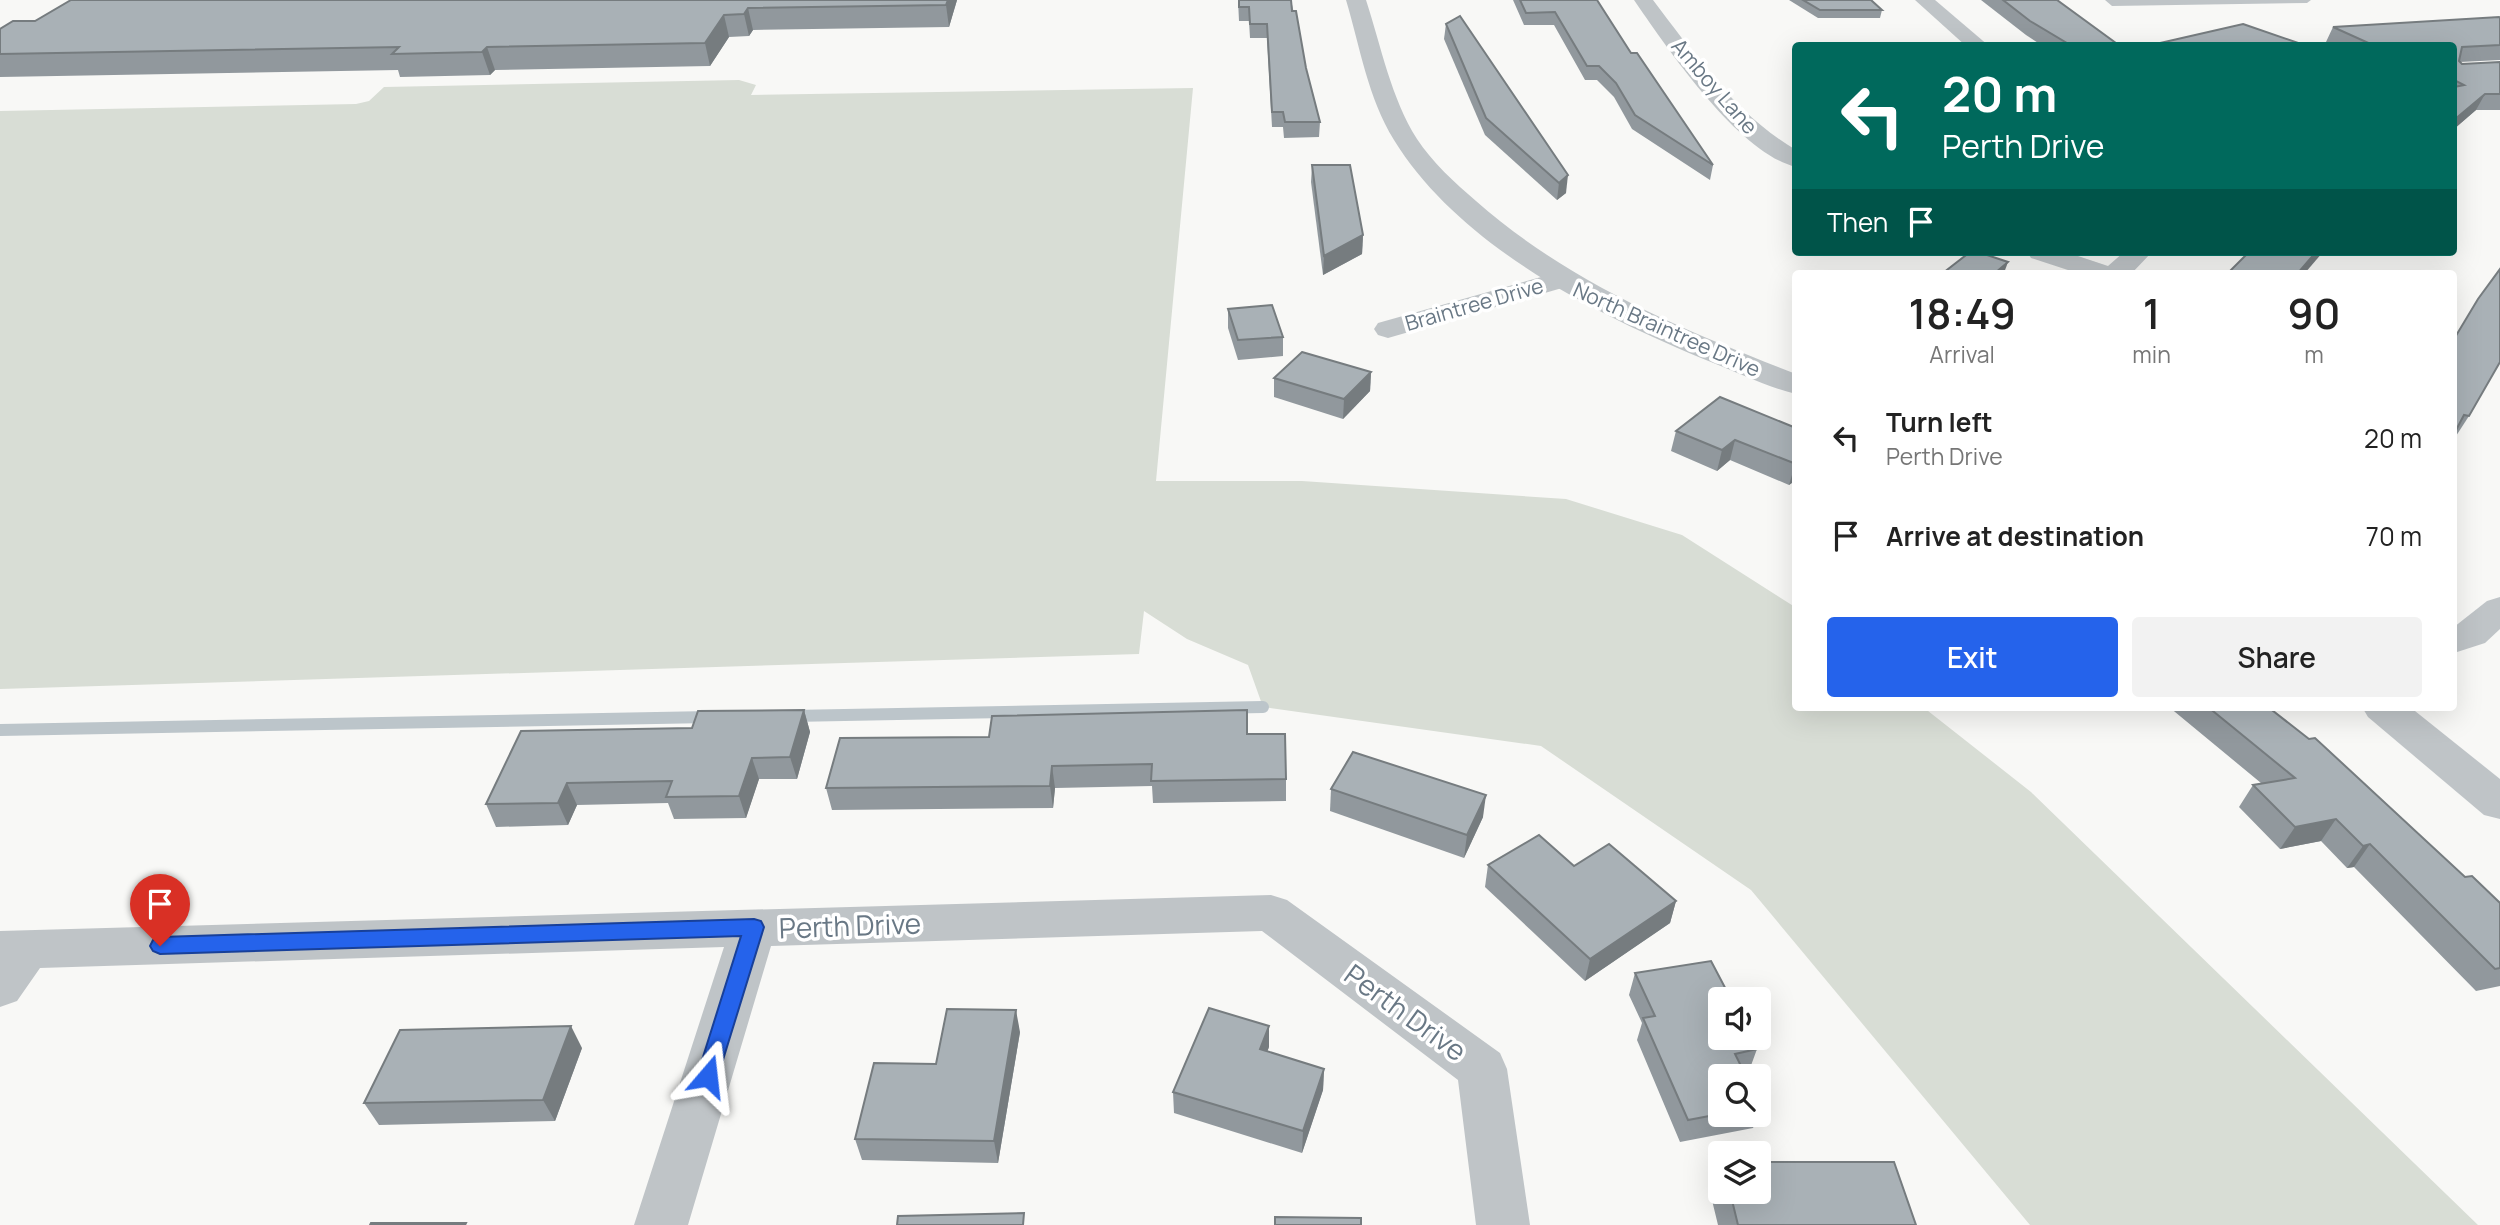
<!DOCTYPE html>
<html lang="en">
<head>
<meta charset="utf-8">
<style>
  body { margin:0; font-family:Manrope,sans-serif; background:#f2f2f2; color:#222; height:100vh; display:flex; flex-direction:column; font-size:26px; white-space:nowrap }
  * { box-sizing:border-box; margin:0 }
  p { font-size:23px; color:#767676 }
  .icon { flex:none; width:38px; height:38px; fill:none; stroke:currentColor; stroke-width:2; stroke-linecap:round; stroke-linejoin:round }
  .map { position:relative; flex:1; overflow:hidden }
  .details { position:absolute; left:1792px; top:270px; width:665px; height:441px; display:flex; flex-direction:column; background:#fff; border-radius:7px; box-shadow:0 7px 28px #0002 }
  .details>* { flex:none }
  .top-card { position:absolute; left:1792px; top:42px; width:665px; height:214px; border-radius:7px; box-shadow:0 7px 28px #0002; background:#00695c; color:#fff; overflow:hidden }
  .controls { position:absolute; left:1708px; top:987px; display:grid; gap:14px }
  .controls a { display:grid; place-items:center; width:63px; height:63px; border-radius:7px; background:#fff; box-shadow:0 7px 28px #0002; font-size:35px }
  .pin { position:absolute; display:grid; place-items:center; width:60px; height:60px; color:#fff; margin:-72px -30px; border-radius:50% 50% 50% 0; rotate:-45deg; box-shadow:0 0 7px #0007 }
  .pin .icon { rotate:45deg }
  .me { position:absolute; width:77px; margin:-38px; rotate:17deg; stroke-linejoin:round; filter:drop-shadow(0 0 5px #0008) }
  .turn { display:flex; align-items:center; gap:24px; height:147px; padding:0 35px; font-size:32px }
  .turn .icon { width:91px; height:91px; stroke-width:2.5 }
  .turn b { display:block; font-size:49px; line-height:60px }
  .then { display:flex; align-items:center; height:66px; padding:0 35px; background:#0003; gap:14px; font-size:26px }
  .eta { display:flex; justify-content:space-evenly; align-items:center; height:119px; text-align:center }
  .eta b { font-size:42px; font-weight:600; line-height:49px }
  .action { display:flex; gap:14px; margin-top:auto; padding:14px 35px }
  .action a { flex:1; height:80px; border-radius:7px; background:#2563eb; color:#fff; font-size:28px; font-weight:600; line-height:80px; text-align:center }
  .action a+a { background:#f2f2f2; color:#222 }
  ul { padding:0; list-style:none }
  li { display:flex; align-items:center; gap:21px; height:98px; padding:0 35px }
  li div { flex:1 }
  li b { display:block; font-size:26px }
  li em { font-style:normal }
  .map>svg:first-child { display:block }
</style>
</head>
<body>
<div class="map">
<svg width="2500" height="1225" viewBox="0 0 2500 1225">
  <rect width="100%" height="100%" fill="#f8f8f6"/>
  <path fill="#d8ddd5" d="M 739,80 L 756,85 L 751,95 L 1193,88 L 1156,481 L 1302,481 L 1566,499 L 1682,535 L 1795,607 L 1796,707 L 1923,707 L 2031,792 L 2478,1225 L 2030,1225 L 1751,890 L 1541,746 L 1263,707 L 1248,665 L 1187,639 L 1144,611 L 1139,654 L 0,689 L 0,111 L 356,104 L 369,101 L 384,87 Z"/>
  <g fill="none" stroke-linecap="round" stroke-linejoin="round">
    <g stroke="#bcc5ca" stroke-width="12">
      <path d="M 791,716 L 1263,707"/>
      <path d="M 0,730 L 710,717"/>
    </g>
    <path fill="#bfc4c7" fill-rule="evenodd" d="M 2105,0 L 2311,0 L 2307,3 L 2112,6 Z"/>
    <g fill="#bfc4c7" fill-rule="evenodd">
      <path d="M 1634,0 L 1653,0 C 1695,55 1735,114 1796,150 L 1796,167 C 1738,153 1667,48 1634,0 Z"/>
      <path d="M 1915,0 L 1935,0 L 1989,46 L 1966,46 Z"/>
      <path d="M 2027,252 L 2066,252 L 2108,266 L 2124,252 L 2152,252 L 2132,273 L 2077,273 L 2031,258 Z"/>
      <path d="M 1559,272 L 1569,274 L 1572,280 L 1569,286 L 1388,338 L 1378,335 L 1374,329 L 1378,323 Z"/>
      <path d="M 2500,597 L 2500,629 L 2485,643 L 2454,653 L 2454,627 L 2487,601 Z"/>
      <path d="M 1271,895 L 1287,900 L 1500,1053 L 1507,1069 L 1530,1225 L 1476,1225 L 1458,1080 L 1262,931 L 771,946 L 688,1225 L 634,1225 L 724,947 L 40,968 L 17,1001 L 0,1007 L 0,931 Z"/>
    </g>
    <g fill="#bfc4c7" fill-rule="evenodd">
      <path d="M 1346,0 L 1366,0 C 1381,46 1391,98 1417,139 C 1432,162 1455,183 1476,201 C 1569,283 1681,329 1796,374 L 1796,394 C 1767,387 1739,373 1711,362 C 1600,317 1459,246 1394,140 C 1368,98 1360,47 1346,0 Z"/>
      <path d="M 2362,707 L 2410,707 L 2500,779 L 2500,819 L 2484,815 L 2368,717 Z"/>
    </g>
  </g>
  <g fill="#91989d">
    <path d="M 71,0 L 957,0 L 949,27 L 753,30 L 749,36 L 729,37 L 710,66 L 495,70 L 490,75 L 400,77 L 398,70 L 0,77 L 0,29 L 35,21 Z"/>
    <path d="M 1238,0 L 1291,0 L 1306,68 L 1320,122 L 1319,137 L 1284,138 L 1283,127 L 1272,127 L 1267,38 L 1250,38 L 1249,21 L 1239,21 Z"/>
    <path d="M 1513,0 L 1597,0 L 1631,53 L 1713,165 L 1710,180 L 1632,129 L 1614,97 L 1597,80 L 1585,80 L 1554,25 L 1524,25 Z"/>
    <path d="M 1789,0 L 1871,0 L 1882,10 L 1880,18 L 1818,18 Z"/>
    <path d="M 1981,0 L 2057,0 L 2120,46 L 2043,46 L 2026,35 Z"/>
    <path d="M 1460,16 L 1566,193 L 1557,200 L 1485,135 L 1444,39 L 1446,24 Z"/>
    <path d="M 2500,18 L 2500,60 L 2460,62 L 2462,64 L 2500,62 L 2500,110 L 2476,110 L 2454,129 L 2454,46 L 2334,46 L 2326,42 L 2333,27 Z"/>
    <path d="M 1312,165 L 1363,235 L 1362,254 L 1323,275 L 1311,182 Z"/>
    <path d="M 2500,269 L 2469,416 L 2456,436 L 2454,435 Z"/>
    <path d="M 1228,309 L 1283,337 L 1283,356 L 1238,360 L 1228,328 Z"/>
    <path d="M 1371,372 L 1370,391 L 1343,419 L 1274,397 L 1274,378 Z"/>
    <path d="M 1796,428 L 1796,480 L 1789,485 L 1730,460 L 1717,471 L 1671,451 L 1676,431 Z"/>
    <path d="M 2169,707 L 2268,707 L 2465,877 L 2500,903 L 2500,986 L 2476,991 L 2354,867 L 2347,868 L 2321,841 L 2280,849 L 2239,807 L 2253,785 L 2261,783 Z"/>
    <path d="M 804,710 L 810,732 L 797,779 L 759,779 L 746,818 L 674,819 L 668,803 L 577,805 L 568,825 L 496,827 L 486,804 L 692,728 Z"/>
    <path d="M 1247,734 L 1286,779 L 1286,801 L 1153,803 L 1152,786 L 1055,788 L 1053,808 L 832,810 L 826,788 Z"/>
    <path d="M 1331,789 L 1483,817 L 1464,858 L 1330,811 Z"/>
    <path d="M 1488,865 L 1676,901 L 1670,923 L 1585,981 L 1485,887 Z"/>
    <path d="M 1635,973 L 1757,1049 L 1749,1071 L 1744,1072 L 1720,1115 L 1759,1115 L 1753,1128 L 1680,1142 L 1637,1040 L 1642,1023 L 1629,995 Z"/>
    <path d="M 1020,1032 L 998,1163 L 862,1160 L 855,1139 L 936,1064 Z"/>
    <path d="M 1269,1047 L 1267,1052 L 1324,1069 L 1323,1090 L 1302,1153 L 1174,1113 L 1173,1092 Z"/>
    <path d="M 582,1048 L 555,1121 L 379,1125 L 364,1103 Z"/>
    <path d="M 1720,1165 L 1720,1192 L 1759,1192 L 1916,1225 L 1718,1225 L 1710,1192 Z"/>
  </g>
  <g fill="#767c7f">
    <path d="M 948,0 L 957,0 L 949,27 L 946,5 Z"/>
    <path d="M 748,8 L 753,30 L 749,36 L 744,14 Z"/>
    <path d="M 724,15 L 729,37 L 710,66 L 705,43 Z"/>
    <path d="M 487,47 L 495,70 L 490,75 L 482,52 Z"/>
    <path d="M 2485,94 L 2476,110 L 2454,129 L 2454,120 Z"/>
    <path d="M 1568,175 L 1566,193 L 1557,200 L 1559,183 Z"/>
    <path d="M 1363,235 L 1362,254 L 1323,275 L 1324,256 Z"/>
    <path d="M 2316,252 L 2323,252 L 2305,273 L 2298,273 Z"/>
    <path d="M 2008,262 L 2004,273 L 1995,273 Z"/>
    <path d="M 1371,372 L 1370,391 L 1343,419 L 1344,399 Z"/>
    <path d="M 1735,440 L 1730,460 L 1717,471 L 1722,450 Z"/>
    <path d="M 1796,464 L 1796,480 L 1789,485 L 1795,465 Z"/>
    <path d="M 804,710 L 810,732 L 797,779 L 790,757 Z"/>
    <path d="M 752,758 L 759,779 L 746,818 L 739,796 Z"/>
    <path d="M 1052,766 L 1055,788 L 1053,808 L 1050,786 Z"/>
    <path d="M 567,783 L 577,805 L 568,825 L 558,803 Z"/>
    <path d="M 1486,795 L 1483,817 L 1464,858 L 1467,835 Z"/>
    <path d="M 2336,819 L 2321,841 L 2280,849 L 2295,827 Z"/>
    <path d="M 2370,844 L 2354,867 L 2347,868 L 2363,846 Z"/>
    <path d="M 1676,901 L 1670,923 L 1585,981 L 1590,959 Z"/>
    <path d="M 1016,1010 L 1020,1032 L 998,1163 L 994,1141 Z"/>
    <path d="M 571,1026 L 582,1048 L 555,1121 L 543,1100 Z"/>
    <path d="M 1269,1026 L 1269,1047 L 1259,1071 L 1260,1049 Z"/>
    <path d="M 1324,1069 L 1323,1090 L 1302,1153 L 1303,1131 Z"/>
  </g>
  <g fill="#a9b1b6" stroke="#767c7f" stroke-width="2">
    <path d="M 71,0 L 948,0 L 946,5 L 748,8 L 744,14 L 724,15 L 705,43 L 487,47 L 482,52 L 392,54 L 399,47 L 0,54 L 0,29 L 13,21 L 35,21 Z"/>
    <path d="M 1239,0 L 1291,0 L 1292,11 L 1296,11 L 1306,68 L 1320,122 L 1285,122 L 1283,112 L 1272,112 L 1267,24 L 1250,24 L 1249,7 L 1239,7 Z"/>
    <path d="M 1520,0 L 1597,0 L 1631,53 L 1637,53 L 1713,165 L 1635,115 L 1616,83 L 1599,66 L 1587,66 L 1555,12 L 1526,13 Z"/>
    <path d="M 1803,0 L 1871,0 L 1882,10 L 1820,10 Z"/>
    <path d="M 2003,0 L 2057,0 L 2120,46 L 2072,46 L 2030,21 Z"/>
    <path d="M 1460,16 L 1568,175 L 1559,183 L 1486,118 L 1446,24 Z"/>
    <path d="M 2499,17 L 2500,18 L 2500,45 L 2462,47 L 2459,61 L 2462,64 L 2500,62 L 2500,94 L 2485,94 L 2454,120 L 2454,87 L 2464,85 L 2454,80 L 2454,46 L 2375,46 L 2333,27 Z"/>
    <path d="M 2243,24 L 2307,46 L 2147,46 Z"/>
    <path d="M 1312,165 L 1350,165 L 1363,235 L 1324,256 Z"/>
    <path d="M 1970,252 L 1978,252 L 2008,262 L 1995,273 L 1943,273 Z"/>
    <path d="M 2249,252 L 2316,252 L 2298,273 L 2228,273 Z"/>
    <path d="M 2500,269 L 2500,362 L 2469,416 L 2464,415 L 2454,434 L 2454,339 L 2478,299 Z"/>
    <path d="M 1272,305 L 1283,337 L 1238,340 L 1228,309 Z"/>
    <path d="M 1302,352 L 1371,372 L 1344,399 L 1274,378 Z"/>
    <path d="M 1720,397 L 1796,428 L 1796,464 L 1735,440 L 1722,450 L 1676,431 Z"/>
    <path d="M 2208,707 L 2268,707 L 2309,739 L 2315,738 L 2465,877 L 2472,876 L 2500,903 L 2500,968 L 2495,969 L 2370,844 L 2363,846 L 2336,819 L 2295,827 L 2253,785 L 2295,778 Z"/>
    <path d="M 804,710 L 790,757 L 752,758 L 739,796 L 666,797 L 672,781 L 567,783 L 558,803 L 486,804 L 521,731 L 692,728 L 698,711 Z"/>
    <path d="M 1247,710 L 1247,734 L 1285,734 L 1286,779 L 1151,781 L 1152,764 L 1052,766 L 1050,786 L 826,788 L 840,738 L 989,737 L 992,716 Z"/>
    <path d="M 1353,752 L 1486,795 L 1467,835 L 1331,789 Z"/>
    <path d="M 1539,835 L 1574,866 L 1609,844 L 1676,901 L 1590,959 L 1488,865 Z"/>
    <path d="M 1711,961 L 1731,999 L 1720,999 L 1720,1038 L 1751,1038 L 1757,1049 L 1735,1054 L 1746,1076 L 1720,1076 L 1720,1114 L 1688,1120 L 1643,1018 L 1655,1016 L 1635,973 Z"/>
    <path d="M 1209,1008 L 1269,1026 L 1260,1049 L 1324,1069 L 1303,1131 L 1173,1092 Z"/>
    <path d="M 947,1009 L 1016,1010 L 994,1141 L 855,1139 L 874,1063 L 936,1064 Z"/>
    <path d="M 571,1026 L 543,1100 L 364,1103 L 400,1030 Z"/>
    <path d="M 1759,1162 L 1894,1162 L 1916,1225 L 1738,1225 L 1730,1192 L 1759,1192 Z"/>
    <path d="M 1024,1213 L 1023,1225 L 897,1225 L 898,1216 Z"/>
    <path d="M 1275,1217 L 1361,1218 L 1361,1225 L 1275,1225 Z"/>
    <path d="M 371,1223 L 466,1223 L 465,1225 L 370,1225 Z"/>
  </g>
  <path fill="#2563eb" stroke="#184099" stroke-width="2" d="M 754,919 L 761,921 L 764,927 L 718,1076 L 715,1083 L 708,1086 L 700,1083 L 697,1076 L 741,936 L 160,954 L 153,951 L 150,946 L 153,940 L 160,937 Z"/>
  <g text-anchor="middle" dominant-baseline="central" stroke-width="7" stroke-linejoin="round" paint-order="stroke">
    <g font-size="21" fill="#697885" stroke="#fff">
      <text transform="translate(1715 86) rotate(49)">Amboy Lane</text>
      <text transform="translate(1474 304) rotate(-16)">Braintree Drive</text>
      <text transform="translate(1667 329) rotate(24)">North Braintree Drive</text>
    </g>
    <g font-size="28" fill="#697885" stroke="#fff">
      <text transform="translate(850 925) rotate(-2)">Perth Drive</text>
      <text transform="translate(1406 1012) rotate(36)">Perth Drive</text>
    </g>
  </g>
</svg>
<div class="controls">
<a><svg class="icon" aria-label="sound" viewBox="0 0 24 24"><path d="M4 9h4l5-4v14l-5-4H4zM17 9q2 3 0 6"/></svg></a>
<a><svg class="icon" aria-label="search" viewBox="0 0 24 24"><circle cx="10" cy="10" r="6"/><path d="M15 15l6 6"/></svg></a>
<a><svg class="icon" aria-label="layers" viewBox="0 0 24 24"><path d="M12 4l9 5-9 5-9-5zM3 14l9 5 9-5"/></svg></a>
</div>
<div class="pin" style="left:160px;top:946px;background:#d93025"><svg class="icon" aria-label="arrive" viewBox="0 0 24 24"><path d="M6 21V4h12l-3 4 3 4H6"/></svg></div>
<svg class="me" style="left:708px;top:1076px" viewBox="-20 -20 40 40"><path d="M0-17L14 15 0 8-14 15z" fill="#2563eb" stroke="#fff" stroke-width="4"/></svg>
<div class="top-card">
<div class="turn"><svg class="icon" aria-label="left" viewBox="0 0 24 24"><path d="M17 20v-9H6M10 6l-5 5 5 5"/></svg><div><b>20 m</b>Perth Drive</div></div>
<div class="then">Then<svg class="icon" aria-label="arrive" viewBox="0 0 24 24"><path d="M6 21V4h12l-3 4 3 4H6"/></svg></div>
</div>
<section class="details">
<div class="eta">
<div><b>18:49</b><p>Arrival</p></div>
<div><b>1</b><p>min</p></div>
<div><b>90</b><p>m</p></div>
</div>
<ul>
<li><svg class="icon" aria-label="left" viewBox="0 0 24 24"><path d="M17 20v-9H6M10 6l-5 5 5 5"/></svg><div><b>Turn left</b><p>Perth Drive</p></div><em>20 m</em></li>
<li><svg class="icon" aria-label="arrive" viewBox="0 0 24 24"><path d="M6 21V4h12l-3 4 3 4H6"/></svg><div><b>Arrive at destination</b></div><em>70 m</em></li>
</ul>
<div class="action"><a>Exit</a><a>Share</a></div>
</section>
</div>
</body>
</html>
